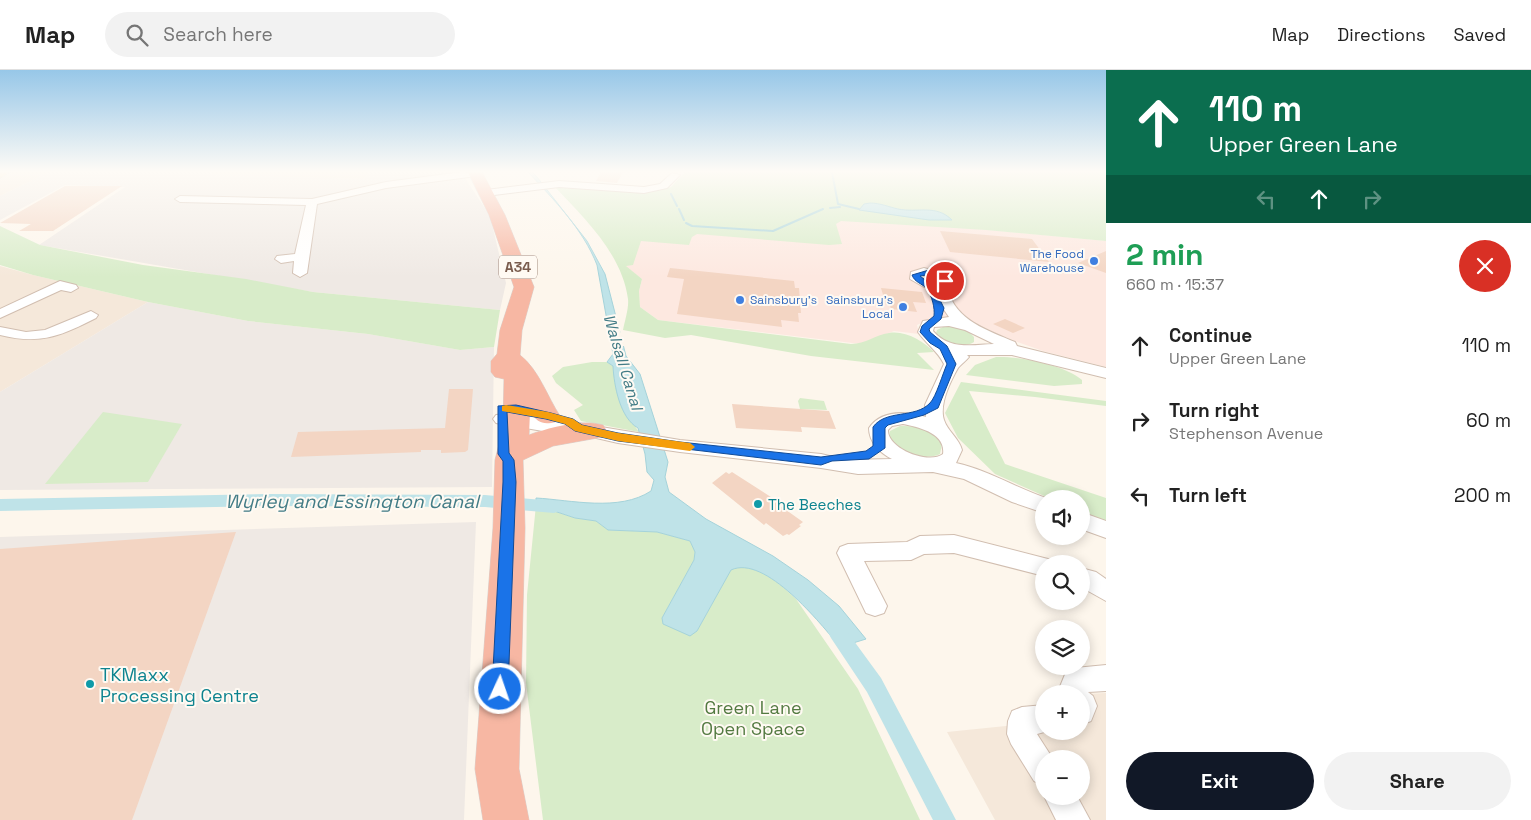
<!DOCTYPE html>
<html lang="en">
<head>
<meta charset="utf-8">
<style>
  body { margin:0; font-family:"Space Grotesk",sans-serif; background:#f2f2f2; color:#222; height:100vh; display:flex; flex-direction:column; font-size:19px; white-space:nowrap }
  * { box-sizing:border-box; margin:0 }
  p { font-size:16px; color:#767676 }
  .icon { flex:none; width:28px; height:28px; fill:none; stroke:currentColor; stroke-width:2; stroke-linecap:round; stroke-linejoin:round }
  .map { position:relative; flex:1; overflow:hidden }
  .sheet { display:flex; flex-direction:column; background:#fff; width:425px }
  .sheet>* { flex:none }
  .banner { background:#0b6e4f; color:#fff; overflow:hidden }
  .tools { position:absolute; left:1035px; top:420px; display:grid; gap:10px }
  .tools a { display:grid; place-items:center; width:55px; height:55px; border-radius:50%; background:#fff; box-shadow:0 2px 12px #0003; font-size:25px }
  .pin { position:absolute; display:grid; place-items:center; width:42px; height:42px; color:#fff; margin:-21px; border:2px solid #fff; border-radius:50%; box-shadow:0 1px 5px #0007 }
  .me { position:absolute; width:55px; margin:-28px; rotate:3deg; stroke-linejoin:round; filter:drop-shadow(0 0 4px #0008) }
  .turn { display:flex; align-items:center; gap:18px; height:105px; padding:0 20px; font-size:22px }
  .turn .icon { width:65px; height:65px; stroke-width:2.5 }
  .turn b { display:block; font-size:35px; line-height:42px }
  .lanes { display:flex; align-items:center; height:48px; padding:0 20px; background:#0003; justify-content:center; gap:25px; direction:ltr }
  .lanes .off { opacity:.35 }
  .round { display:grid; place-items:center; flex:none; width:52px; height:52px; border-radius:26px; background:#f2f2f2 }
  .headline { display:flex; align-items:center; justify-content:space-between; height:85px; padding:0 20px }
  h1 { font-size:30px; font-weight:700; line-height:38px; color:#1e9e55 }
  .action { display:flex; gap:10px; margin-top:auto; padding:10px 20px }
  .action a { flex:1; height:58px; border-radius:30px; background:#111827; color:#fff; font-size:20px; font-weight:700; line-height:58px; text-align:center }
  .action a+a { background:#f2f2f2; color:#222 }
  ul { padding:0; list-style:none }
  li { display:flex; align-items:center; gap:15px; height:75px; padding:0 20px }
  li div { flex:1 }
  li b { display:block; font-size:19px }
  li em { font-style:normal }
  header { display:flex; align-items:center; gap:30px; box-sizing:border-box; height:70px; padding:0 25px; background:#fff; border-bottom:1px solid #e0e0e0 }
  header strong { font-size:24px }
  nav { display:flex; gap:28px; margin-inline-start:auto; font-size:18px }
  .search { width:350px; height:45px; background:#f2f2f2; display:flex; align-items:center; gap:12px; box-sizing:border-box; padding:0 18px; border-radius:28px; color:#767676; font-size:19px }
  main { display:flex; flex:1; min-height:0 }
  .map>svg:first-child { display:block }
</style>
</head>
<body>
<header>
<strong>Map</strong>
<div class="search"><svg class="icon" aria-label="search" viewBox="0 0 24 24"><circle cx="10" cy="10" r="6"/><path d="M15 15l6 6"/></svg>Search here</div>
<nav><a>Map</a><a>Directions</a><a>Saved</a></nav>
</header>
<main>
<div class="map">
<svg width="1106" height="750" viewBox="0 0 1106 750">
  <rect width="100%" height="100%" fill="#fdf6ec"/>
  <g fill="#f5e8da" fill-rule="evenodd">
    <path d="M 13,102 L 49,102 L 0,126 L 0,109 Z"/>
    <path d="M 213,102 L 369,102 L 364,109 L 210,105 Z"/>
    <path d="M 0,196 L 33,205 L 148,232 L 0,322 Z"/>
    <path d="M 1106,623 L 1106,750 L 995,750 L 947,662 L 1044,652 L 1044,661 L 1081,661 L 1084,624 ZM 1044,689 L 1081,689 L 1081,726 L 1044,726 Z"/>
  </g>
  <path fill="#fde8e0" d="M 828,145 L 1106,171 L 1106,297 L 1043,281 L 1009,269 L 967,250 L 935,246 L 917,255 L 919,264 L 894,261 L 861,274 L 658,250 L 640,237 L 639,221 L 642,209 L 625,196 L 637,169 L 689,160 Z"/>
  <g fill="#efe9e4">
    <path d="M 49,102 L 213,102 L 211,105 L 364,109 L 369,102 L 461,102 L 490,146 L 506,213 L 500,240 L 313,222 L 39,175 L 125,117 L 65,115 L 0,150 L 0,126 Z"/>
    <path d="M 148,232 L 248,251 L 368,264 L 460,280 L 494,277 L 492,417 L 0,420 L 0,322 Z"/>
    <path d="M 476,452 L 464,750 L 0,750 L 0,467 Z"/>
  </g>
  <g fill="#d8ecc9">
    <path d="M 685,102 L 1106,102 L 1106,171 L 986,160 L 841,151 L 836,154 L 842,174 L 829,175 L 697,164 L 692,167 L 689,175 L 641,171 L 633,195 L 626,196 L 642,209 L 639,221 L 640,237 L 658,250 L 851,274 C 866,274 875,265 889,263 C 905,260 923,271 934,282 L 917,283 L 934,300 L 811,286 L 691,265 L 665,268 L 623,260 C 625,250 629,238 628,229 C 622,184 585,149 555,117 L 645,123 L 671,117 Z"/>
    <path d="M 0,156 L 40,175 L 143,195 L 246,209 L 313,222 L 500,240 L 494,277 L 460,280 L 368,264 L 248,251 L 148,232 L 33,205 L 0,195 Z"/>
    <path d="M 943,257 C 954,256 966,258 974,267 L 974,272 C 963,279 944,274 936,263 L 937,260 Z"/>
    <path d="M 996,287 C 1019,286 1065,295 1082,310 L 1082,314 L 1054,316 L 966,305 L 975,295 Z"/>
    <path d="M 592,292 L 607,292 L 613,296 L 621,336 L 639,362 L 581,351 L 574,340 L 583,335 L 556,313 L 552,306 L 563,297 Z"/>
    <path d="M 961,312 L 1106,331 L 1106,336 L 1035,327 L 969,321 L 1005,394 L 1106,428 L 1106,451 L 1081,441 L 1081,429 L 1051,429 L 995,404 L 958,368 L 945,343 Z"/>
    <path d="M 800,328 L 824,331 L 827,340 L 800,339 L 798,331 Z"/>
    <path d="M 103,342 L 182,354 L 148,412 L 45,414 Z"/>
    <path d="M 900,356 C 916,355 933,360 942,374 L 940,384 C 925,392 884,382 890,361 Z"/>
    <path d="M 536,435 L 575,448 L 596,451 L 608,460 L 657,462 L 690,471 L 695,482 L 694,490 L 662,548 L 697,561 L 731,499 C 754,489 780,514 796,529 L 858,619 L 920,750 L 543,750 L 526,613 L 527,525 Z"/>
  </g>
  <g fill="#bfe3e8" stroke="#a5d3da">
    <path d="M 528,102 L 532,102 L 537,107 L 587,171 L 605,204 L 626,286 L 640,304 L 668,392 L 665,407 L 669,422 L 706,449 L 773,486 L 808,510 L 839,536 L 866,569 L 840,577 C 821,554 765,484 731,500 L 697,561 L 690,566 L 663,554 L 662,548 L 694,490 L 695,482 L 690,471 L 657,462 L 608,460 L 596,451 L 575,448 L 536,435 L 536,428 C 571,430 619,442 651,421 L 654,410 L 647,402 L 645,384 L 638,358 C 620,348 614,316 613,296 L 607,292 L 613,284 L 597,195 C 583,159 554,130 528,102 Z"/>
    <path d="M 870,133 C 880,133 889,137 898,139 C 918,143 936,134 952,150 L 929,150 L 859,140 L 864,134 Z"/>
  </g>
  <path fill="#fdf6ec" d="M 606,258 L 619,258 L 626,276 L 611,276 Z"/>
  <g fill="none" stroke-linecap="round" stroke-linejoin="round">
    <g stroke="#a5d3da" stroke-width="2">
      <path d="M 832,102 L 838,134 L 859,139"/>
      <path d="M 671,124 L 677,136"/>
      <path d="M 830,138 L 840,137"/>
      <path d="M 679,139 L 684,150"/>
      <path d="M 686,153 L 692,156 L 773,161 L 823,139"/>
    </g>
    <g fill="#bfe3e8" fill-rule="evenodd">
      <path d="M 266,424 L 485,425 L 554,431 L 559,433 L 562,437 L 559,441 L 554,443 L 485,437 L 266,436 L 0,441 L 0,429 Z"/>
      <path d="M 837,554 L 843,556 L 881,608 L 956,750 L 933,750 L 867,622 L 831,568 L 828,562 L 831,556 Z"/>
    </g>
  </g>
  <g fill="#f3d5c3">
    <path d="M 601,102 L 623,102 L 617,113 L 596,111 Z"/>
    <path d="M 65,116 L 122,116 L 53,161 L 19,161 L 31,154 L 0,153 Z"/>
    <path d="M 940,161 L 1032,169 L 1049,192 L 950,182 Z"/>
    <path d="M 1106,181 L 1106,203 L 1078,193 Z"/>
    <path d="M 670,198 L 794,211 L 795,218 L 799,218 L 801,243 L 798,243 L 799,252 L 781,250 L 782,257 L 677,244 L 684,209 L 667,207 Z"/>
    <path d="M 881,218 L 922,222 L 926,233 L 913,232 L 917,242 L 891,239 L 890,235 L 886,235 Z"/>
    <path d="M 1005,249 L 1025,258 L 1013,263 L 993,254 Z"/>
    <path d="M 449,319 L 473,319 L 468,380 L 465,382 L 441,383 L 441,380 L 421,380 L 421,382 L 291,387 L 298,362 L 445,358 Z"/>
    <path d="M 732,334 L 829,341 L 836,359 L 801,357 L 802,362 L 736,358 Z"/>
    <path d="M 726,402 L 729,404 L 732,402 L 774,429 L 772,430 L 803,452 L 799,455 L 801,456 L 789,465 L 787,464 L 783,466 L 766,453 L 764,455 L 712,413 Z"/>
    <path d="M 236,462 L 132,750 L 0,750 L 0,479 Z"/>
  </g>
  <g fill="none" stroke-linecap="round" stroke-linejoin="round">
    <g stroke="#d1beb0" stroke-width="2">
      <g id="minor">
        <path d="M 462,102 L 481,103 L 476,106 L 386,118 L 317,134 L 307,203 L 300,207 L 293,203 L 294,191 L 281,193 L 275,189 L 277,186 L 295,184 L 306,135 L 180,132 L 175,129 L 180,126 L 312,129 L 386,112 Z"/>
        <path d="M 672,103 L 680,105 L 667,118 L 644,123 L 559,117 L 486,126 L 481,123 L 486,120 L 559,111 L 644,117 L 660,114 Z"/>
        <path d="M 924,198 L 946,204 L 951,213 L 948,219 C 954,250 989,261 1015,272 L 1017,276 L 1106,298 L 1106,308 L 1012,285 L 967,285 L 969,287 C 966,291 961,294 958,298 C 950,312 939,335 944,350 C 948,362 959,368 962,380 L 956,393 C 989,400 1017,419 1049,429 L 1044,429 L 1044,443 L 1012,432 L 964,409 L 933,402 L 858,404 L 821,398 L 680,382 L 618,373 L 579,364 L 566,365 L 496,353 L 493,349 L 496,345 L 516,343 L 680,370 L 821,384 L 846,390 L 892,389 C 880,383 869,372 869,358 C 882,339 908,342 926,347 L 925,335 L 944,294 C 937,280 926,274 918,262 L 923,251 L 949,247 L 938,231 L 935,218 L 924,217 L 910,209 L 911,202 ZM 923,207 L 925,206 L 936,210 ZM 949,256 L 965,260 L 994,274 C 972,275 949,280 933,261 L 934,257 ZM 903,354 C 918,357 946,363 943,384 C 928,395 887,378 888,360 L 892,356 Z"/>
        <path d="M 60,211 L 76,215 L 78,218 L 71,222 L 61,220 L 0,248 L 0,239 Z"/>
        <path d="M 91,241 L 98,245 L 96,248 C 61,266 40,275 0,265 L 0,257 L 26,262 L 45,260 Z"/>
        <path d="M 1081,442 L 1106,451 L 1106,468 L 1081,459 Z"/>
        <path d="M 954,465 L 1044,488 L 1052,490 L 1054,494 L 1044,494 L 1044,506 L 954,483 L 924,484 L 911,490 L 864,491 L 887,536 L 884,543 L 875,546 L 866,543 L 837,483 L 840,477 L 848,474 L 907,472 L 920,466 Z"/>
        <path d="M 1081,498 L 1096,502 L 1106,509 L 1106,531 L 1081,517 Z"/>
        <path d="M 1106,595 L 1106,621 L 1088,622 L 1093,626 L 1097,636 L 1091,651 L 1081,655 L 1081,624 L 1061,624 L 1059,619 L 1066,602 L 1075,598 Z"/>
        <path d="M 1044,635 L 1044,661 L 1048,661 L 1037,664 L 1053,689 L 1044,689 L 1044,716 L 1034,711 L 1011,674 L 1007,664 L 1008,651 L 1012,641 L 1022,637 Z"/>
        <path d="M 1044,726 L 1077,726 L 1090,750 L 1056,750 Z"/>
      </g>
    </g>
    <g stroke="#dad1cd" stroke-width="2">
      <path id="major" d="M 0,102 L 10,102 L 0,108 Z"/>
    </g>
    <g stroke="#dad1cd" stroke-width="1">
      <path id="highway" d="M 468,102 L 482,102 L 505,145 L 534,217 L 522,260 L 520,285 C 539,300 547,326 560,346 L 556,352 C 543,355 538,353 530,342 L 529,365 C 550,357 582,349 603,355 L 607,361 L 603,367 L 553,376 L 523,390 L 525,458 L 519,699 L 529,750 L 483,750 L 475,699 L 493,458 L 495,390 L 503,359 L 504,309 L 495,307 L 491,302 L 491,291 L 497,284 L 500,260 L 514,217 L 489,145 Z"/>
    </g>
    <use href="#minor" fill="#fff" fill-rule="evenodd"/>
    <use href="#major" fill="#fbd9a5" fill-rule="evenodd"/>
    <use href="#highway" fill="#f7b7a3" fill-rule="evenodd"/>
  </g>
  <linearGradient id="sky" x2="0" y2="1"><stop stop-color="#97c7e8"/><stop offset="0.49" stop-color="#fefbf6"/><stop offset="1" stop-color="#fefbf6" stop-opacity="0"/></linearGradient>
  <rect width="1106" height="207" fill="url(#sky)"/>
  <path fill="#1a73e8" stroke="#114b97" d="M 929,200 L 944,205 L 949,211 L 945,213 L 928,205 L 920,206 L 933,216 L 944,238 L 941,249 L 929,259 L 930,262 L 947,276 L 956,294 L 938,338 L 924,345 L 888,355 L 885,358 L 885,378 L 869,389 L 832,391 L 821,395 L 618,371 L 575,361 L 565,354 L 546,349 L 507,342 L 509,383 L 514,390 L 516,412 L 508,619 L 506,625 L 500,627 L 494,625 L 492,619 L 503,412 L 503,391 L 498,384 L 498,336 L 516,335 L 551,343 L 573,349 L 582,355 L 618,363 L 680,372 L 821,387 L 866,381 L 873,376 L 873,357 C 886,339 915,349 930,333 C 936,327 943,303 947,294 L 940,279 L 930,273 L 920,262 L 922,256 L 934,246 C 935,238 932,226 927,219 C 922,213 915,213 912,205 Z"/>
  <path fill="#f59e0b" d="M 506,335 L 548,342 L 573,349 L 582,355 L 618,363 L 690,373 L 695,377 L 690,381 L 618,371 L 575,361 L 565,354 L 547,349 L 502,341 L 502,336 Z"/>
  <g fill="#3f7fe0" stroke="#fffaf3" stroke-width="2">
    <circle cx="1094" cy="191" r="5"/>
    <circle cx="740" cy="230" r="5"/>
    <circle cx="903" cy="237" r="5"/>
  </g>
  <g fill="#0f9aa8" stroke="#fffaf3" stroke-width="2">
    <circle cx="758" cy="434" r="5"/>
    <circle cx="90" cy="614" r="5"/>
  </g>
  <g text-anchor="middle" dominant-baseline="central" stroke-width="4" stroke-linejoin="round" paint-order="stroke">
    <g font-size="12" fill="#366cbe" stroke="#fffaf3" text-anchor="end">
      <text x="1084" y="184">The Food<tspan x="1084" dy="14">Warehouse</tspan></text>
      <text x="750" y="230" text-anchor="start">Sainsbury's</text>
      <text x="893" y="230">Sainsbury's<tspan x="893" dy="14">Local</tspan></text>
    </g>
    <rect fill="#fffaf3" stroke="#a28b7f" stroke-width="1" x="499" y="185.5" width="38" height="23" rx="4"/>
    <g font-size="14" font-weight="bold" fill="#7a5c4d">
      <text x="518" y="197">A34</text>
    </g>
    <g font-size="15" fill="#0d838f" stroke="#fffaf3" text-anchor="start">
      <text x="768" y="434">The Beeches</text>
    </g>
    <g font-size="16" font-style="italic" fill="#437c86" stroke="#fffaf3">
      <text transform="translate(623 292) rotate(73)">Walsall Canal</text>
    </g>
    <g font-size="18" fill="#0d838f" stroke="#fffaf3" text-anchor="start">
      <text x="100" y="604">TKMaxx<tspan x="100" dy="21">Processing Centre</tspan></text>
    </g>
    <g font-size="18" fill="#537a41" stroke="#fffaf3">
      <text x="753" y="637">Green Lane<tspan x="753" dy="21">Open Space</tspan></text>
    </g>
    <g font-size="19" font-style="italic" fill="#437c86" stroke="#fffaf3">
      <text x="352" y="431">Wyrley and Essington Canal</text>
    </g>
  </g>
</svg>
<div class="tools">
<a><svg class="icon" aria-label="sound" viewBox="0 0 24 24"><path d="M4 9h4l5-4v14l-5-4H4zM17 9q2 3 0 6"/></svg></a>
<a><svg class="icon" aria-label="search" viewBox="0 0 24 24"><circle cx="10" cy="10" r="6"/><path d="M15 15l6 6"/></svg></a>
<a><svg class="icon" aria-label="layers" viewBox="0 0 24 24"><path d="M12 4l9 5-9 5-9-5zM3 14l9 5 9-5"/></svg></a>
<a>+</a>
<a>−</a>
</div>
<div class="pin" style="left:945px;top:211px;background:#d93025"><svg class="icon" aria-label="arrive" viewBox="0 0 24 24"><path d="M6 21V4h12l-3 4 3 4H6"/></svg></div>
<svg class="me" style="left:500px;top:619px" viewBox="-20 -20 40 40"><circle r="17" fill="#1a73e8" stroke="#fff" stroke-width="3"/><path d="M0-11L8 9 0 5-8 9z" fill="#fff"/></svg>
</div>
<section class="sheet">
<div class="banner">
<div class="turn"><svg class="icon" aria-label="ahead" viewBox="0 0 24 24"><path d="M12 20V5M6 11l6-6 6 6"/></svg><div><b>110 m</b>Upper Green Lane</div></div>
<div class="lanes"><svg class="icon off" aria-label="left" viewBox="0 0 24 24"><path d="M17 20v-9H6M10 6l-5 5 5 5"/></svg><svg class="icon" aria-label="ahead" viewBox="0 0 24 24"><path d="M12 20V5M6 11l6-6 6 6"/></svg><svg class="icon off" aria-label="right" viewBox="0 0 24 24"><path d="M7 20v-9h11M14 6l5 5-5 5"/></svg></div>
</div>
<div class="headline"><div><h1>2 min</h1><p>660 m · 15:37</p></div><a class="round" style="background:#d93025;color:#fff"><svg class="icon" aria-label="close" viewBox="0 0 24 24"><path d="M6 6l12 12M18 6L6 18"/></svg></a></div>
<ul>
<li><svg class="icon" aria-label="ahead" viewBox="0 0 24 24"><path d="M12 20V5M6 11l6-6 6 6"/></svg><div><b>Continue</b><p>Upper Green Lane</p></div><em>110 m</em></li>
<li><svg class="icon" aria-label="right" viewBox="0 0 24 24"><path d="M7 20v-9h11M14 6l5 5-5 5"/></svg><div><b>Turn right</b><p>Stephenson Avenue</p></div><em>60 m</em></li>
<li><svg class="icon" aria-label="left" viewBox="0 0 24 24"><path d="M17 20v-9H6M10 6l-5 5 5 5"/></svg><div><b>Turn left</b></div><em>200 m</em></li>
</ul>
<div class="action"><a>Exit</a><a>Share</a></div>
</section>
</main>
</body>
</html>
